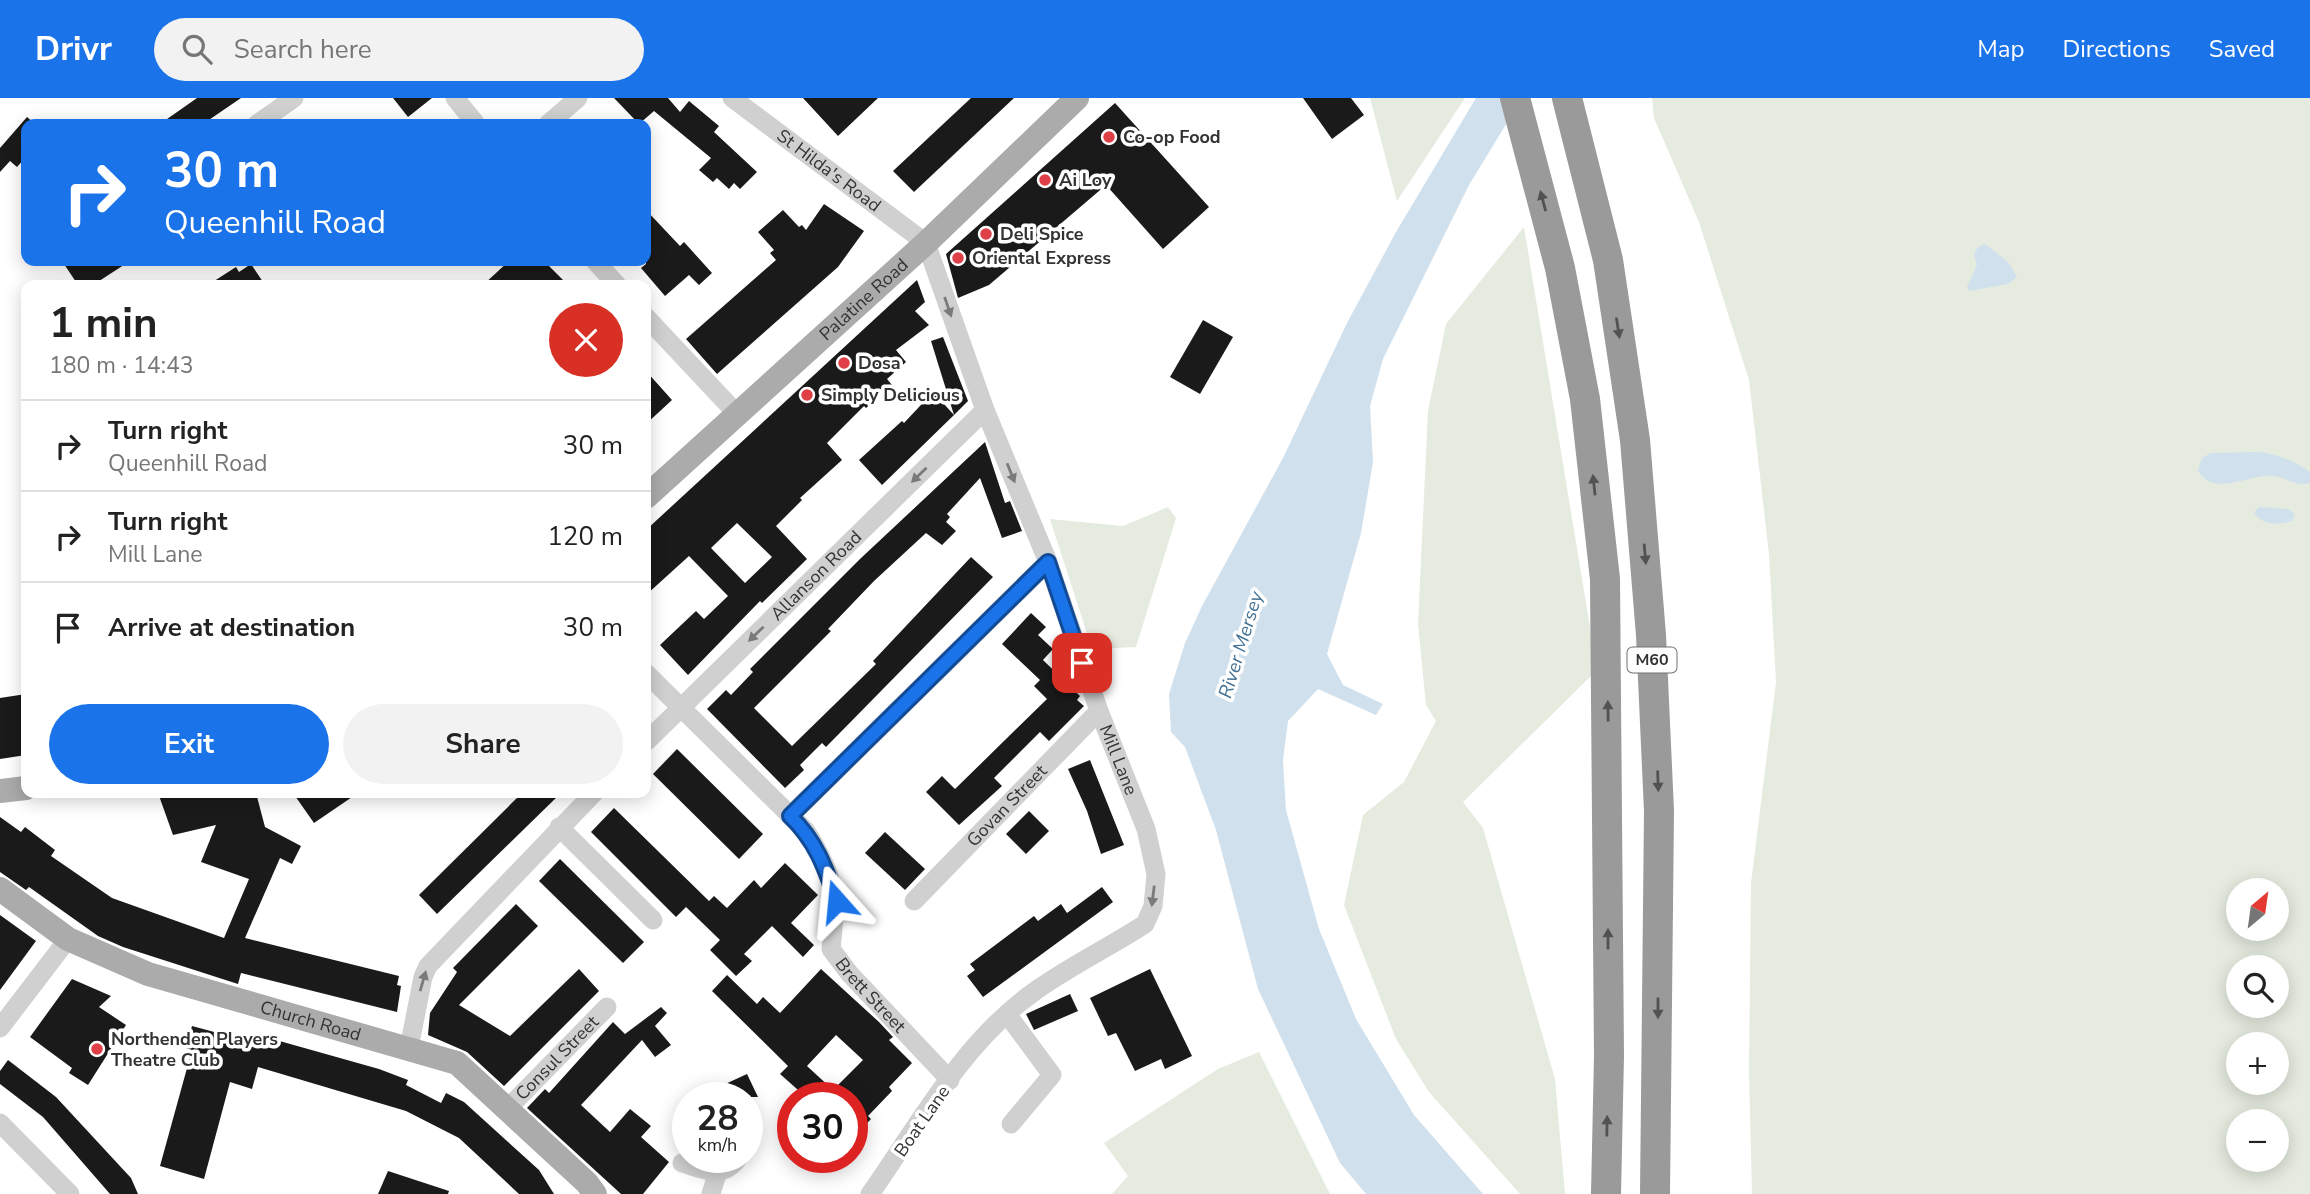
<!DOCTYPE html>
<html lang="en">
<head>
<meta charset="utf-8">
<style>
  body { margin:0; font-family:"Nunito Sans",sans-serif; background:#f2f2f2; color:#222; height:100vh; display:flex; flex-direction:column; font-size:26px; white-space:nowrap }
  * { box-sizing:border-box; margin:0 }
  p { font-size:23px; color:#767676 }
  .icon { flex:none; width:38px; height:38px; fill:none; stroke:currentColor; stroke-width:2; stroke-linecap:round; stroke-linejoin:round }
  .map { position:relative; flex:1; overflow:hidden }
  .details { position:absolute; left:21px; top:182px; width:630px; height:518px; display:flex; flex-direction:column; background:#fff; border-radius:14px; box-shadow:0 4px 18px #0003 }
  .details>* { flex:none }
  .banner { position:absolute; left:21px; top:21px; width:630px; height:147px; border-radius:14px; box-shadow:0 4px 18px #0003; background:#1a73e8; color:#fff; overflow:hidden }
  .needle { width:46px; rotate:29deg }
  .controls { position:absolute; left:2226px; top:780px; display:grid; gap:14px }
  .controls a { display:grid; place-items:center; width:63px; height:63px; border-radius:50%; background:#fff; box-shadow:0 4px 18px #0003; font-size:35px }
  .speed { position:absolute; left:672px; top:984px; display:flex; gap:14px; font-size:35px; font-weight:700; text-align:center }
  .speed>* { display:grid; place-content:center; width:91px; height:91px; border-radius:50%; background:#fff; box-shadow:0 4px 18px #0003; line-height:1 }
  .speed small { font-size:18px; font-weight:400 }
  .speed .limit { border:10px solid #d22; background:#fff; color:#111 }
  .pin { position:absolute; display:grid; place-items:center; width:60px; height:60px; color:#fff; margin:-30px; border-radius:14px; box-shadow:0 4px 10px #0006 }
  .me { position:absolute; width:77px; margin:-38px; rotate:342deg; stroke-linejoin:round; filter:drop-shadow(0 0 5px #0008) }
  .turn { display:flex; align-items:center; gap:24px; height:147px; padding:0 28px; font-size:32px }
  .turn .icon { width:91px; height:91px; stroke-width:2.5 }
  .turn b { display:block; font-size:49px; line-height:60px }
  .round { display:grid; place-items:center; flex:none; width:74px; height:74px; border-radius:37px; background:#f2f2f2 }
  .overview { display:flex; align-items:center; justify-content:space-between; height:119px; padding:0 28px }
  h1 { font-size:42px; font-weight:700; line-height:52px }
  .action { display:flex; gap:14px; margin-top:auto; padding:14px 28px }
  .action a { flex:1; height:80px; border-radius:42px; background:#1a73e8; color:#fff; font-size:28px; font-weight:700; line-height:80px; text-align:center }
  .action a+a { background:#f2f2f2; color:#222 }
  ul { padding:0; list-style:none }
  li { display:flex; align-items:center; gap:21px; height:91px; padding:0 28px; border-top:2px solid #e0e0e0 }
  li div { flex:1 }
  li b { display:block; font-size:26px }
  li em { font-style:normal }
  header { display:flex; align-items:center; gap:42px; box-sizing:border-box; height:98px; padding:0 35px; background:#1a73e8; color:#fff }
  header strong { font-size:33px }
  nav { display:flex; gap:38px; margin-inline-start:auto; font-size:24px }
  .search { width:490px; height:63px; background:#f2f2f2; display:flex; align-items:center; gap:18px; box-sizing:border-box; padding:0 24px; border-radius:38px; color:#767676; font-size:26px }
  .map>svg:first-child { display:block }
</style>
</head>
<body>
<header>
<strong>Drivr</strong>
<div class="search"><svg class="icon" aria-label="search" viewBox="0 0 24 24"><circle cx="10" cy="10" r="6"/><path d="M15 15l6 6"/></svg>Search here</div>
<nav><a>Map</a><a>Directions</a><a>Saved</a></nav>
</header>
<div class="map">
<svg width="2310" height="1096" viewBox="0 0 2310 1096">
  <rect width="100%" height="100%" fill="#fff"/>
  <g fill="#e5ebdf" fill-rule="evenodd">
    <path d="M 1370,0 L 1465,0 L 1397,103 Z"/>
    <path d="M 1652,0 L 2310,0 L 2310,1096 L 1752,1096 L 1749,974 L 1751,785 L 1776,584 L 1769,456 L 1749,282 L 1699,124 L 1654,20 ZM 2238,793 L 2277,793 L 2277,831 L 2238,831 ZM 2238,870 L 2277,870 L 2277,908 L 2238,908 ZM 2238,947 L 2277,947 L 2277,985 L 2238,985 ZM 2238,1024 L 2277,1024 L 2277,1062 L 2238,1062 Z"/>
    <path d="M 1524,129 L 1597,572 L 1463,704 L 1483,730 L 1555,981 L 1565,1096 L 1520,1096 L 1429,994 L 1396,941 L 1344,807 L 1363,717 L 1404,684 L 1436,623 L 1426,607 L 1418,526 L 1428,313 L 1446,226 Z"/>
    <path d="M 1168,409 L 1176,420 L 1136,549 L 1092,551 L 1050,421 L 1123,428 Z"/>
    <path d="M 1259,954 L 1330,1096 L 1112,1096 L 1128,1078 L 1104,1045 L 1218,971 Z"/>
  </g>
  <g fill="#d0e0ec">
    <path d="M 1476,0 L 1522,0 L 1469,87 L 1383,261 L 1370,308 L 1373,364 L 1361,435 L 1327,556 L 1343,587 L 1383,606 L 1376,617 L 1318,591 L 1288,623 L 1283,662 L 1286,712 L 1319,831 L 1356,921 L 1414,1017 L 1483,1096 L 1366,1096 L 1340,1065 L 1258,891 L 1216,732 L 1185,649 L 1171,634 L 1169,596 L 1185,545 L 1202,508 L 1283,360 L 1347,225 L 1396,134 Z"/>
    <path d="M 1985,146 L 2008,164 L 2017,179 L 2008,186 L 1969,193 L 1967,189 L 1977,167 L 1974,157 L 1978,149 Z"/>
    <path d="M 2258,354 C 2278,356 2294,363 2310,374 L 2310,384 C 2300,391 2286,379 2274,378 C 2249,375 2214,401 2198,372 L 2202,360 L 2211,355 Z"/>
    <path d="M 2259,409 L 2288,411 L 2295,416 L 2292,423 C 2278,427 2263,428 2254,415 Z"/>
  </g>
  <g fill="#1a1a1a" fill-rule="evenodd">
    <path d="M 197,0 L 241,0 L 203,26 L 160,26 Z"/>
    <path d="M 393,0 L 432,0 L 408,19 Z"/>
    <path d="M 614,0 L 668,0 L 680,14 L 689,3 L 719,28 L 714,34 L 757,74 L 740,91 L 734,85 L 729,91 L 717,80 L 713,84 L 699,72 L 711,60 L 654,13 L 639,26 Z"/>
    <path d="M 803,0 L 878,0 L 838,38 Z"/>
    <path d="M 971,0 L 1014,0 L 914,94 L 893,73 Z"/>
    <path d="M 1303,0 L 1351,0 L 1364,17 L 1332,41 Z"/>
    <path d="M 1115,5 L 1209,109 L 1163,151 L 1106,87 L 989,187 L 958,200 L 946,156 Z"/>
    <path d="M 27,19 L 35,26 L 26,26 L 26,59 L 17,69 L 10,63 L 0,74 L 0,50 Z"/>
    <path d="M 824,106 L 864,133 L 838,169 L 717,276 L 686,241 L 776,162 L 770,155 L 774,152 L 758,134 L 783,112 L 799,129 L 802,127 L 806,132 Z"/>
    <path d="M 646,112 L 680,148 L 684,144 L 712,175 L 699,187 L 689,177 L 665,198 L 641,170 L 646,166 Z"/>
    <path d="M 62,163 L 130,163 L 93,187 L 78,187 Z"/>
    <path d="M 509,163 L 544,163 L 568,187 L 483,187 Z"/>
    <path d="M 251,166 L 265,187 L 208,187 L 236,169 L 239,174 Z"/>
    <path d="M 917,182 L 925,204 L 915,213 L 929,227 L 896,252 L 906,264 L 887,281 L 892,287 L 866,310 L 864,308 L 827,345 L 842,362 L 800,400 L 802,402 L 776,428 L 807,461 L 762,505 L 760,503 L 688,577 L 660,547 L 696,513 L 704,521 L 728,498 L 689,458 L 646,497 L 646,432 ZM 737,425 L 772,459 L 745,485 L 711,450 Z"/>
    <path d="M 1203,222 L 1233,239 L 1200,296 L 1170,279 Z"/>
    <path d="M 943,239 L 968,303 L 954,317 L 931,243 Z"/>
    <path d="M 646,273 L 672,302 L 646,326 Z"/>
    <path d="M 933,294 L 954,317 L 882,387 L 859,362 L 902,323 L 904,325 Z"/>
    <path d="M 985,344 L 1005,405 L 1010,403 L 1022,433 L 1002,440 L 980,380 L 947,416 L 950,419 L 946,424 L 956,433 L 942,447 L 926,435 L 874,483 L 828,531 L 831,533 L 754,610 L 792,648 L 876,566 L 873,563 L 971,459 L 993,479 L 826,649 L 822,645 L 800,667 L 804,672 L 785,690 L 707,611 L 726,592 L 731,597 L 753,574 L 750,571 L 860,461 Z"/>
    <path d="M 1031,515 L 1046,529 L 1038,537 L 1053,551 L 1043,562 L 1080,598 L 1077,602 L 1084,608 L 1049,643 L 1040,634 L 994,680 L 1002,688 L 959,727 L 926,694 L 942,678 L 955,691 L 1047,601 L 1034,588 L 1040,582 L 1002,546 Z"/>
    <path d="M 26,596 L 26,657 L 0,661 L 0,600 Z"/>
    <path d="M 677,651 L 763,736 L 739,761 L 653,676 Z"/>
    <path d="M 1090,662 L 1124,747 L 1101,756 L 1087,713 L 1068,671 Z"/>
    <path d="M 158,695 L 256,695 L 265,729 L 301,748 L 292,766 L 280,760 L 245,840 L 399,878 L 397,887 L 401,888 L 397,914 L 241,875 L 238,886 L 123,849 L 98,838 L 29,789 L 26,792 L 0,774 L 0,719 L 21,734 L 25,729 L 55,752 L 51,758 L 112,800 L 224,840 L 249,781 L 201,764 L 216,727 L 173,737 Z"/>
    <path d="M 293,695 L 358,695 L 314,725 Z"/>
    <path d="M 522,695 L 561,695 L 437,816 L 419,797 Z"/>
    <path d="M 614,710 L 709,803 L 714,798 L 727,810 L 754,782 L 761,790 L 785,765 L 818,797 L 791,825 L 814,847 L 803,859 L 772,828 L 744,856 L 752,863 L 736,878 L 710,852 L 720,842 L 686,809 L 676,819 L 591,734 Z"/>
    <path d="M 1029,713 L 1049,733 L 1026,756 L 1006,736 Z"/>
    <path d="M 885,734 L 925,771 L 905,792 L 865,755 Z"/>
    <path d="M 560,761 L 644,844 L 623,865 L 539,783 Z"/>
    <path d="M 1102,789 L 1113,804 L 983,899 L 967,878 L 975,872 L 970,866 L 1034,818 L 1038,823 L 1061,806 L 1067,815 Z"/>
    <path d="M 516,806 L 538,828 L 459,907 L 510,938 L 579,871 L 599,893 L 504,988 L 467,954 L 428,937 L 430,915 L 457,874 L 453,870 Z"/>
    <path d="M 0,817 L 36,843 L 0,892 Z"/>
    <path d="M 821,871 L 879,924 L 893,939 L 889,942 L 912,965 L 889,989 L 892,993 L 868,1018 L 871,1021 L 852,1041 L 852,999 L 806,999 L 780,976 L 788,968 L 712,893 L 727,877 L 757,906 L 763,899 L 780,915 ZM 836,937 L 863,962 L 833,992 L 807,968 Z"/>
    <path d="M 1150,871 L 1192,958 L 1165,971 L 1161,961 L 1135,973 L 1116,935 L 1108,938 L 1090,900 Z"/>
    <path d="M 72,881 L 111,898 L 99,909 L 126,927 L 88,987 L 69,975 L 72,970 L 30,939 Z"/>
    <path d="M 1070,896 L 1078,913 L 1034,932 L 1026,916 Z"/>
    <path d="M 661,909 L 667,915 L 655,928 L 671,947 L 655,959 L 642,942 L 581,1007 L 610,1034 L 630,1011 L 651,1028 L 641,1039 L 669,1064 L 643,1096 L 621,1096 L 527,1010 L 545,991 L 549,995 L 613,924 L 625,936 Z"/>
    <path d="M 192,928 L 274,950 L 276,942 L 379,971 L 408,982 L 406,987 L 441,1005 L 446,995 L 464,1004 L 539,1072 L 554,1096 L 519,1096 L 459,1040 L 406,1013 L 258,969 L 252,991 L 230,984 L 204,1081 L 160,1068 L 192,952 L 186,950 Z"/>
    <path d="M 8,962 L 56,999 L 131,1080 L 138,1096 L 110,1096 L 43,1019 L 0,986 L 0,973 Z"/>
    <path d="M 747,976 L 758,999 L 697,999 Z"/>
    <path d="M 388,1073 L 449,1093 L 448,1096 L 378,1096 Z"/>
  </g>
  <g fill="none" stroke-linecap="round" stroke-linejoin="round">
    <g stroke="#d0d0d0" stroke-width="19">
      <path d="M 455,0 L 476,26"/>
      <path id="s1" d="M 732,0 L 926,145 L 985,312 L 1048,464 L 1099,613 L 1146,731 L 1156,776 L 1153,808 L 1145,826 C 1108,850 1066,870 1031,896 C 962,946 918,1028 870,1096"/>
      <path d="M 257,26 L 294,0"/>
      <path d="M 548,26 L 578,0"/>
      <path d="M 595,163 L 617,187"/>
      <path d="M 646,219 L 738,317"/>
      <path id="s2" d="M 646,575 L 806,733 C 836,780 837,797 831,851 L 849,875 L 950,982"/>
      <path id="s3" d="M 646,644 L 985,312"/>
      <path d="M 790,718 L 1048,464"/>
      <path d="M 559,729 L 653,822"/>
      <path id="s4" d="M 914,803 L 1099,613"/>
      <path d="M 1007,916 L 1052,977 L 1011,1026"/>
      <path d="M 0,930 L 68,841"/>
      <path d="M 409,950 L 423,879 L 428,868 L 594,695"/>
      <path id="s5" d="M 508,1010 L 607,909"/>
      <path d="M 0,1025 L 70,1096"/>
      <path d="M 747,1043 L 747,1042"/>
      <path d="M 682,1065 C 705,1072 723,1082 739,1059"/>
      <path d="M 711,1096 L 717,1076"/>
    </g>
    <g stroke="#ababab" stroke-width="24">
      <path id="s6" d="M 646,399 L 926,145 L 1077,0"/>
      <path d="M 0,693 L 26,690"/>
      <path id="s7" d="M 0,791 L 68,841 L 148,876 L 457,965 L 587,1085 L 595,1096"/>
    </g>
    <g stroke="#9a9a9a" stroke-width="30">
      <path d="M 1515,0 L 1560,170 L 1585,301 L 1605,481 L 1609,958 L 1606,1096"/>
      <path d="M 1567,0 L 1608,162 L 1635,342 L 1651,537 L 1659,713 L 1655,1096"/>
    </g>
  </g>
  <defs><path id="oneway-solid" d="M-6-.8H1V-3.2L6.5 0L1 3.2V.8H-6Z" transform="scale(1.75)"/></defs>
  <g fill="#525252">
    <use href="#oneway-solid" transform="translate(1543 103) rotate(-105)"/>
    <use href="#oneway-solid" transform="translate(1618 230) rotate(81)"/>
    <use href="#oneway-solid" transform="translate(1594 387) rotate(-96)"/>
    <use href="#oneway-solid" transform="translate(1645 456) rotate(85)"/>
    <use href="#oneway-solid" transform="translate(1608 613) rotate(-91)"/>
    <use href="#oneway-solid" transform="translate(1658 683) rotate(88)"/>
    <use href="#oneway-solid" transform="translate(1608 841) rotate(-90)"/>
    <use href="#oneway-solid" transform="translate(1658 910) rotate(90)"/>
    <use href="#oneway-solid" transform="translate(1607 1028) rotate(-89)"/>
  </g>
  <g fill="#7a7a7a">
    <use href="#oneway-solid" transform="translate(948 209) rotate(71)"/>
    <use href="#oneway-solid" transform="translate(1011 375) rotate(68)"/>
    <use href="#oneway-solid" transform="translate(919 377) rotate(136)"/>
    <use href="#oneway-solid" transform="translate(756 536) rotate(136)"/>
    <use href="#oneway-solid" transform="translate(1153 798) rotate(97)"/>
    <use href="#oneway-solid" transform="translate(423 883) rotate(-74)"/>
  </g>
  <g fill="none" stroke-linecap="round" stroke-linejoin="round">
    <g stroke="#114b97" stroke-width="18">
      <path id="route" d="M 837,803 C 825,769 816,743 790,718 L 1048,464 L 1082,565"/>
    </g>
    <use href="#route" stroke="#1a73e8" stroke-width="12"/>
  </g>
  <g fill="#df3f46" stroke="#fff" stroke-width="2.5">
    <circle cx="1109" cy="39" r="7"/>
    <circle cx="1045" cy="82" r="7"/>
    <circle cx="986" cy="136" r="7"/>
    <circle cx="958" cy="160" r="7"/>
    <circle cx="844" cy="265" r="7"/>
    <circle cx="807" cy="297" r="7"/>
    <circle cx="97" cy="951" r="7"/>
  </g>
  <g text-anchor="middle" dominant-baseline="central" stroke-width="7" stroke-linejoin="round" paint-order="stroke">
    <rect fill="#fff" stroke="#707070" stroke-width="2" x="1627.5" y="549.5" width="49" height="25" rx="5"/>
    <g font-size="16" font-weight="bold" fill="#333">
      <text x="1652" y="562">M60</text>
    </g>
    <g font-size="18" font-weight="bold" fill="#333" stroke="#fff" text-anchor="start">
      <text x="1123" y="39">Co-op Food</text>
      <text x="1059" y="82">Ai Loy</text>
      <text x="1000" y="136">Deli Spice</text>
      <text x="972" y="160">Oriental Express</text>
      <text x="858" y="265">Dosa</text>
      <text x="821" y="297">Simply Delicious</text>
      <text x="111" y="941">Northenden Players<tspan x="111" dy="21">Theatre Club</tspan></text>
    </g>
    <g font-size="18" fill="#333" stroke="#fff">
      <text stroke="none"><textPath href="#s1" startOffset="121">St Hilda's Road</textPath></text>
      <text stroke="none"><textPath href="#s6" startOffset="294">Palatine Road</textPath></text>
      <text stroke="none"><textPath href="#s3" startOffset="238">Allanson Road</textPath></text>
      <text stroke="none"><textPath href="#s1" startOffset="794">Mill Lane</textPath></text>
      <text stroke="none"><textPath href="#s4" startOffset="133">Govan Street</textPath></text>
      <text stroke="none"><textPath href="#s2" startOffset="410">Brett Street</textPath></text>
      <text stroke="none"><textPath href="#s7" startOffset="341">Church Road</textPath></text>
      <text stroke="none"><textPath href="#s5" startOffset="70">Consul Street</textPath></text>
      <text transform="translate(922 1023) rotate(-55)">Boat Lane</text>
    </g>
    <g font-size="19" font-style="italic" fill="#427193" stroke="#fff">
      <text transform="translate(1241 547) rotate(-73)">River Mersey</text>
    </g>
  </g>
</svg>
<div class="controls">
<a><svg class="needle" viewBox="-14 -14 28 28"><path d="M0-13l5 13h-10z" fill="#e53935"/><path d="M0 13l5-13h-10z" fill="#767676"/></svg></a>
<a><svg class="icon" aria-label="search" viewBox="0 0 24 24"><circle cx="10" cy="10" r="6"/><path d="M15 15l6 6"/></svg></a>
<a>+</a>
<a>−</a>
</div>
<div class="speed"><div>28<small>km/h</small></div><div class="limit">30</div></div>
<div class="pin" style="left:1082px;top:565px;background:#d93025"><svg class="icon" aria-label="arrive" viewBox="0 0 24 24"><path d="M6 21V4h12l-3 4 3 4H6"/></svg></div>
<svg class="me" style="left:837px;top:803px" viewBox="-20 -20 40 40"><path d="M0-17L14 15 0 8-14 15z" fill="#1a73e8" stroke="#fff" stroke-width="4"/></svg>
<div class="banner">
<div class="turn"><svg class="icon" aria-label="right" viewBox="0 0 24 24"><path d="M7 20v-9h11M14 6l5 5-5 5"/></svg><div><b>30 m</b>Queenhill Road</div></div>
</div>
<section class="details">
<div class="overview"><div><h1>1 min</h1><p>180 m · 14:43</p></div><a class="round" style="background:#d93025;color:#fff"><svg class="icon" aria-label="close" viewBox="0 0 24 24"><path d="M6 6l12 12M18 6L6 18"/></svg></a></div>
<ul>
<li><svg class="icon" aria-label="right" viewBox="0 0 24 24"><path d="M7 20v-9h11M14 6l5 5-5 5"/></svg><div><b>Turn right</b><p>Queenhill Road</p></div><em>30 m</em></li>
<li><svg class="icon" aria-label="right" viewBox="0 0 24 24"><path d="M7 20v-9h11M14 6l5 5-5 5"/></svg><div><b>Turn right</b><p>Mill Lane</p></div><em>120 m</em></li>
<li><svg class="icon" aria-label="arrive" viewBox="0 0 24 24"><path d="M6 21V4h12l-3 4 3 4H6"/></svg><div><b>Arrive at destination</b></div><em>30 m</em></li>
</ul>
<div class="action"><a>Exit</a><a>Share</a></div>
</section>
</div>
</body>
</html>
